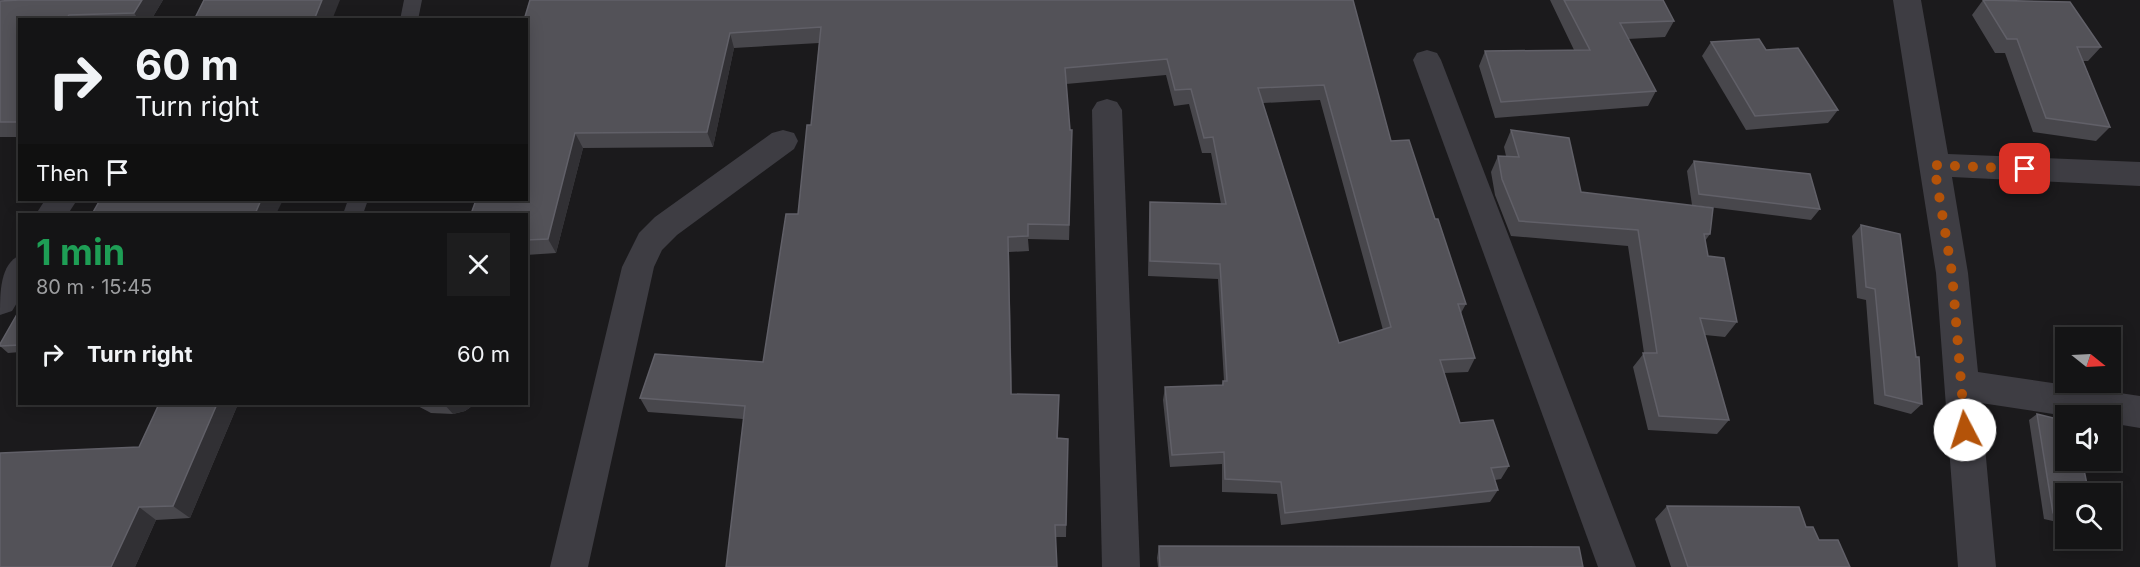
<!DOCTYPE html>
<html lang="en">
<head>
<meta charset="utf-8">
<style>
  body { margin:0; font-family:Inter,sans-serif; background:#1d1d1e; color:#f1f3f6; height:100vh; display:flex; flex-direction:column; font-size:22px; white-space:nowrap }
  * { box-sizing:border-box; margin:0 }
  p { font-size:20px; color:#9d9ea0 }
  .icon { flex:none; width:33px; height:33px; fill:none; stroke:currentColor; stroke-width:2; stroke-linecap:round; stroke-linejoin:round }
  .map { position:relative; flex:1; overflow:hidden }
  .sheet { position:absolute; left:18px; top:213px; width:510px; height:192px; display:flex; flex-direction:column; background:#141415; border-radius:0px; box-shadow:0 3px 15px #0003,0 0 0 2px #333334 }
  .sheet>* { flex:none }
  .top-card { position:absolute; left:18px; top:18px; width:510px; height:183px; border-radius:0px; box-shadow:0 3px 15px #0003,0 0 0 2px #333334; background:#141415; color:#f1f3f6; overflow:hidden }
  .needle { width:39px; rotate:108deg }
  .fabs { position:absolute; left:2055px; top:327px; display:grid; gap:12px }
  .fabs a { display:grid; place-items:center; width:66px; height:66px; border-radius:0px; background:#141415; box-shadow:0 3px 15px #0003,0 0 0 2px #333334; font-size:30px }
  .pin { position:absolute; display:grid; place-items:center; width:51px; height:51px; color:#fff; margin:-26px; border-radius:12px; box-shadow:0 3px 9px #0006 }
  .me { position:absolute; width:66px; margin:-33px; rotate:355deg; stroke-linejoin:round; filter:drop-shadow(0 0 4px #0008) }
  .turn { display:flex; align-items:center; gap:21px; height:126px; padding:0 18px; font-size:27px }
  .turn .icon { width:78px; height:78px; stroke-width:2.5 }
  .turn b { display:block; font-size:42px; line-height:51px }
  .then { display:flex; align-items:center; height:57px; padding:0 18px; background:#0003; gap:12px; font-size:22px }
  .round { display:grid; place-items:center; flex:none; width:63px; height:63px; border-radius:0px; background:#1d1d1e }
  .overview { display:flex; align-items:center; justify-content:space-between; height:102px; padding:0 18px }
  h1 { font-size:36px; font-weight:700; line-height:45px; color:#1e9e55 }
  ul { padding:0; list-style:none }
  li { display:flex; align-items:center; gap:18px; height:78px; padding:0 18px }
  li div { flex:1 }
  li b { display:block; font-size:22px }
  li em { font-style:normal }
  .map>svg:first-child { display:block }
</style>
</head>
<body>
<div class="map">
<svg width="2140" height="567" viewBox="0 0 2140 567">
  <rect width="100%" height="100%" fill="#1b1a1c"/>
  <g fill="none" stroke-linecap="round" stroke-linejoin="round">
    <g fill="#3e3d43" fill-rule="evenodd">
      <path d="M 404,0 L 422,0 L 418,20 L 400,20 Z"/>
      <path d="M 348,200 L 368,200 L 363,214 L 343,214 Z"/>
    </g>
    <g fill="#3e3d43" fill-rule="evenodd">
      <path d="M 1893,0 L 1921,0 L 1948,154 L 2140,162 L 2140,186 L 1952,177 L 1968,273 L 1978,372 L 2140,396 L 2140,428 L 2110,423 L 2110,416 L 2066,416 L 1981,403 L 1996,567 L 1958,567 L 1936,273 Z"/>
      <path d="M 1427,50 L 1437,53 L 1441,60 L 1636,567 L 1598,567 L 1413,60 L 1417,53 Z"/>
      <path d="M 1107,99 L 1117,102 L 1122,110 L 1140,567 L 1102,567 L 1092,110 L 1097,102 Z"/>
      <path d="M 783,130 L 794,133 L 798,141 L 794,149 L 677,235 L 662,250 L 654,267 L 588,567 L 550,567 L 622,267 L 639,233 L 655,217 L 772,133 Z"/>
      <path d="M 45,200 L 77,200 L 68,214 L 36,214 Z"/>
      <path d="M 20,255 L 20,298 L 12,311 L 0,315 C 0,292 0,264 20,255 Z"/>
    </g>
  </g>
  <g fill="#48474c" fill-rule="evenodd">
    <path d="M 163,0 L 151,20 L 20,20 L 20,137 L 0,137 L 0,1 Z"/>
    <path d="M 530,0 L 1353,0 L 1391,141 L 1435,219 L 1466,304 L 1461,313 L 1475,358 L 1468,372 L 1444,373 L 1460,423 L 1509,466 L 1501,479 L 1495,480 L 1498,490 L 1490,502 L 1281,525 L 1277,494 L 1222,492 L 1222,464 L 1170,467 L 1163,400 L 1165,387 L 1222,385 L 1223,381 L 1224,381 L 1218,279 L 1148,276 L 1149,217 L 1150,202 L 1221,204 L 1211,153 L 1202,153 L 1189,104 L 1174,106 L 1166,75 L 1066,84 L 1070,130 L 1072,130 L 1069,240 L 1028,239 L 1029,251 L 1009,252 L 1012,394 L 1059,395 L 1058,438 L 1068,439 L 1066,537 L 1055,537 L 743,419 L 648,412 L 640,398 L 763,362 L 798,214 L 811,125 L 819,43 L 734,48 L 713,147 L 583,148 L 556,253 L 526,255 L 526,200 ZM 1320,100 L 1383,330 L 1339,343 L 1263,103 Z"/>
    <path d="M 1550,0 L 1663,0 L 1674,21 L 1665,37 L 1628,39 L 1656,91 L 1648,106 L 1495,118 L 1479,66 L 1485,51 L 1574,50 Z"/>
    <path d="M 1983,0 L 2101,47 L 2088,61 L 2083,61 L 2110,127 L 2096,141 L 2033,132 L 2005,53 L 1995,53 L 1972,15 Z"/>
    <path d="M 1711,42 L 1766,50 L 1838,110 L 1828,123 L 1746,130 L 1702,56 Z"/>
    <path d="M 1511,130 L 1581,192 L 1710,234 L 1705,241 L 1708,256 L 1737,322 L 1725,337 L 1705,335 L 1729,420 L 1717,434 L 1648,430 L 1633,367 L 1644,353 L 1628,246 L 1511,236 L 1495,195 L 1491,172 L 1498,156 L 1506,156 L 1504,147 Z"/>
    <path d="M 1694,161 L 1820,209 L 1811,220 L 1692,205 L 1687,171 Z"/>
    <path d="M 1861,225 L 1922,404 L 1911,414 L 1874,404 L 1866,300 L 1857,298 L 1852,236 Z"/>
    <path d="M 20,309 L 20,352 L 8,353 L 0,346 L 0,344 Z"/>
    <path d="M 159,404 L 238,404 L 190,518 L 156,520 L 135,567 L 139,447 Z"/>
    <path d="M 414,404 L 475,404 L 465,411 L 453,414 L 431,413 Z"/>
    <path d="M 2037,414 L 2066,494 L 2066,524 L 2044,519 L 2029,420 Z"/>
    <path d="M 1667,506 L 1806,527 L 1819,540 L 1850,567 L 1671,567 L 1655,519 Z"/>
    <path d="M 1159,546 L 1583,567 L 1158,567 L 1157,558 Z"/>
  </g>
  <g fill="#313034">
    <path d="M 142,0 L 163,0 L 151,20 L 139,20 L 134,13 Z"/>
    <path d="M 322,0 L 340,0 L 332,20 L 314,20 Z"/>
    <path d="M 69,15 L 73,20 L 66,20 Z"/>
    <path d="M 730,33 L 734,48 L 713,147 L 707,132 Z"/>
    <path d="M 1072,130 L 1072,146 L 1069,240 L 1069,225 Z"/>
    <path d="M 575,133 L 583,148 L 556,253 L 548,239 Z"/>
    <path d="M 261,200 L 283,200 L 276,214 L 255,214 Z"/>
    <path d="M 1008,237 L 1009,252 L 1012,407 L 1011,394 Z"/>
    <path d="M 217,404 L 238,404 L 190,518 L 173,506 Z"/>
    <path d="M 444,404 L 475,404 L 465,411 L 453,414 Z"/>
    <path d="M 139,507 L 156,520 L 135,567 L 111,567 Z"/>
  </g>
  <g fill="#535258" stroke="#616068" stroke-width="1.5" fill-rule="evenodd">
    <path d="M 20,0 L 142,0 L 134,13 L 69,15 L 66,20 L 20,20 L 20,122 L 0,122 L 0,1 Z"/>
    <path d="M 204,0 L 322,0 L 314,20 L 194,20 Z"/>
    <path d="M 530,0 L 1353,0 L 1391,141 L 1409,140 L 1435,219 L 1438,219 L 1466,304 L 1458,304 L 1475,358 L 1440,360 L 1460,423 L 1493,420 L 1509,466 L 1491,468 L 1498,490 L 1285,513 L 1281,482 L 1225,479 L 1224,452 L 1172,455 L 1165,387 L 1223,385 L 1223,381 L 1227,381 L 1220,264 L 1150,261 L 1150,202 L 1226,204 L 1213,137 L 1204,138 L 1191,89 L 1175,90 L 1167,59 L 1065,68 L 1070,130 L 1072,130 L 1069,225 L 1028,224 L 1028,236 L 1008,237 L 1011,394 L 1059,395 L 1057,438 L 1068,439 L 1066,525 L 1055,525 L 1057,567 L 726,567 L 745,406 L 640,398 L 655,354 L 763,362 L 786,214 L 798,214 L 807,125 L 811,125 L 821,27 L 730,33 L 707,132 L 575,133 L 548,239 L 526,240 L 526,214 L 471,214 L 476,200 L 526,200 L 526,20 L 524,20 ZM 1324,85 L 1391,327 L 1339,343 L 1258,88 Z"/>
    <path d="M 1564,0 L 1663,0 L 1674,21 L 1620,23 L 1656,91 L 1501,102 L 1485,51 L 1590,50 Z"/>
    <path d="M 1983,0 L 2070,2 L 2101,47 L 2077,47 L 2110,127 L 2046,118 L 2017,39 L 2007,39 Z"/>
    <path d="M 1759,39 L 1766,50 L 1798,48 L 1838,110 L 1755,116 L 1711,42 Z"/>
    <path d="M 1511,130 L 1569,138 L 1581,192 L 1713,208 L 1710,234 L 1704,234 L 1708,256 L 1724,258 L 1737,322 L 1700,318 L 1729,420 L 1659,416 L 1643,353 L 1657,353 L 1638,230 L 1519,221 L 1502,179 L 1498,156 L 1519,157 Z"/>
    <path d="M 1694,161 L 1810,174 L 1820,209 L 1699,194 Z"/>
    <path d="M 100,200 L 261,200 L 255,214 L 92,214 Z"/>
    <path d="M 1861,225 L 1900,234 L 1916,357 L 1919,357 L 1922,404 L 1885,395 L 1875,289 L 1866,287 Z"/>
    <path d="M 20,309 L 20,345 L 0,346 L 0,344 Z"/>
    <path d="M 159,404 L 217,404 L 173,506 L 139,507 L 111,567 L 0,567 L 0,453 L 139,447 Z"/>
    <path d="M 2037,414 L 2066,421 L 2066,460 L 2082,460 L 2089,494 L 2066,494 L 2066,516 L 2053,513 Z"/>
    <path d="M 1667,506 L 1799,507 L 1806,527 L 1813,527 L 1819,540 L 1838,540 L 1850,567 L 1688,567 Z"/>
    <path d="M 1159,546 L 1579,547 L 1583,567 L 1160,567 Z"/>
  </g>
  <g fill="none" stroke-linecap="round" stroke-linejoin="round">
    <path stroke="#b45309" stroke-width="10" stroke-dasharray="0 18" d="M 1965,430 L 1952,273 L 1934,165 L 2025,169"/>
  </g>
</svg>
<div class="fabs">
<a><svg class="needle" viewBox="-14 -14 28 28"><path d="M0-13l5 13h-10z" fill="#e53935"/><path d="M0 13l5-13h-10z" fill="#9d9ea0"/></svg></a>
<a><svg class="icon" aria-label="sound" viewBox="0 0 24 24"><path d="M4 9h4l5-4v14l-5-4H4zM17 9q2 3 0 6"/></svg></a>
<a><svg class="icon" aria-label="search" viewBox="0 0 24 24"><circle cx="10" cy="10" r="6"/><path d="M15 15l6 6"/></svg></a>
</div>
<div class="pin" style="left:2025px;top:169px;background:#d93025"><svg class="icon" aria-label="arrive" viewBox="0 0 24 24"><path d="M6 21V4h12l-3 4 3 4H6"/></svg></div>
<svg class="me" style="left:1965px;top:430px" viewBox="-20 -20 40 40"><circle r="19" fill="#fff"/><path d="M0-13L10 11 0 6-10 11z" fill="#b45309"/></svg>
<div class="top-card">
<div class="turn"><svg class="icon" aria-label="right" viewBox="0 0 24 24"><path d="M7 20v-9h11M14 6l5 5-5 5"/></svg><div><b>60 m</b>Turn right</div></div>
<div class="then">Then<svg class="icon" aria-label="arrive" viewBox="0 0 24 24"><path d="M6 21V4h12l-3 4 3 4H6"/></svg></div>
</div>
<section class="sheet">
<div class="overview"><div><h1>1 min</h1><p>80 m · 15:45</p></div><a class="round"><svg class="icon" aria-label="close" viewBox="0 0 24 24"><path d="M6 6l12 12M18 6L6 18"/></svg></a></div>
<ul>
<li><svg class="icon" aria-label="right" viewBox="0 0 24 24"><path d="M7 20v-9h11M14 6l5 5-5 5"/></svg><div><b>Turn right</b></div><em>60 m</em></li>
</ul>
</section>
</div>
</body>
</html>
